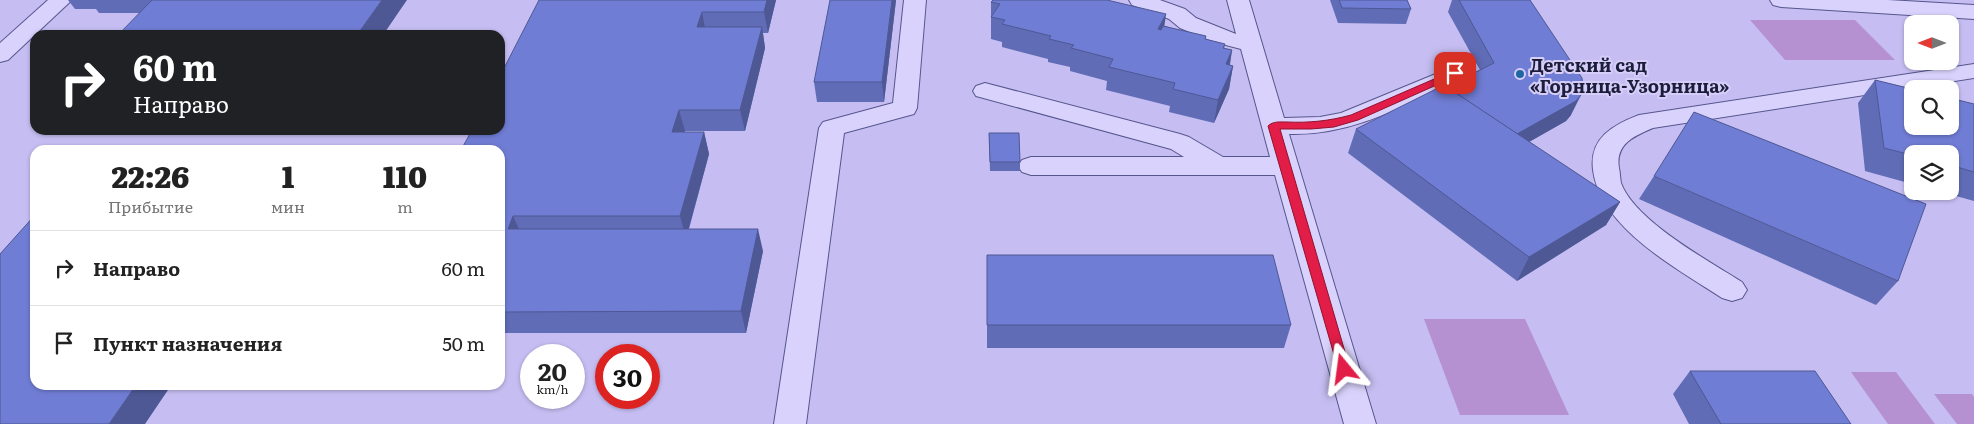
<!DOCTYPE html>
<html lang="ru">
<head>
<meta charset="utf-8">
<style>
  body { margin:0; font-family:Literata,serif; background:#f6f6f6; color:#222; height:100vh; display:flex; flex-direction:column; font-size:19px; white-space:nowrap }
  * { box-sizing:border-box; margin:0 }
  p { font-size:16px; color:#767676 }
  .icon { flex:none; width:28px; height:28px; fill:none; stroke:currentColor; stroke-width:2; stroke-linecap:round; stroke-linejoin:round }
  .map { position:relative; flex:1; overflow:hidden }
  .details { position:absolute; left:30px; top:145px; width:475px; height:245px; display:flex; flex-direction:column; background:#fff; border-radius:15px; box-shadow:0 1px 4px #0004 }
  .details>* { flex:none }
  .guide { position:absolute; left:30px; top:30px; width:475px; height:105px; border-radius:15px; box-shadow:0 1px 4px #0004; background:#202124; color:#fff; overflow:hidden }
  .needle { width:32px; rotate:270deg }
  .buttons { position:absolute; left:1904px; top:15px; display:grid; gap:10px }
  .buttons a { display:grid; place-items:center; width:55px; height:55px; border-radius:10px; background:#fff; box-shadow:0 1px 4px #0004; font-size:25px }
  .speed { position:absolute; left:520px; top:344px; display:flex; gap:10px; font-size:25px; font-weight:700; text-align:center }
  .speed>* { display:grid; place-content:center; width:65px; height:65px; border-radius:50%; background:#fff; box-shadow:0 1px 4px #0004; line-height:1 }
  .speed small { font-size:12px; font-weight:400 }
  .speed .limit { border:8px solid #d22; background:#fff; color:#111 }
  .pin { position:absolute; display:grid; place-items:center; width:42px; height:42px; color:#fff; margin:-21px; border-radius:10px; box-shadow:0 2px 8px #0006 }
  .me { position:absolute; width:55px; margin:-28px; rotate:344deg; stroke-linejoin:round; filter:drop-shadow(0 0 4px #0008) }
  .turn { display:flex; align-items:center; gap:18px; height:105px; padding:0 20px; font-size:22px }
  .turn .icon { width:65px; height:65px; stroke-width:2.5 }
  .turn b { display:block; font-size:35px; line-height:42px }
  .eta { display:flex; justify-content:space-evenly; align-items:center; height:85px; text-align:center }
  .eta b { font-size:30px; font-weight:800; line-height:35px }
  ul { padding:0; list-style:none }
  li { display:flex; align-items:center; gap:15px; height:75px; padding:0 20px; border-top:1px solid #e0e0e0 }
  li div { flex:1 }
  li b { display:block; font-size:19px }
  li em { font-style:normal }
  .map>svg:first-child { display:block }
</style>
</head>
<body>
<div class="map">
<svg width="1974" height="424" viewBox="0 0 1974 424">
  <rect width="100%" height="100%" fill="#c6bef2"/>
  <g fill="#b691d1">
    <path d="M 1750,20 L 1855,20 L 1895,60 L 1785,60 Z"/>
    <path d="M 1424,319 L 1525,319 L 1569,415 L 1460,415 Z"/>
    <path d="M 1851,372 L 1896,372 L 1935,424 L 1888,424 Z"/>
    <path d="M 1934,394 L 1972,394 L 1974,397 L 1974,424 L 1957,424 Z"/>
  </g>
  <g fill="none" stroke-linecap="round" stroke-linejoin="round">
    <g stroke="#55568d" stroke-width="2">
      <g id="minor">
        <path d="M 48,0 L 72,0 L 8,60 L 0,62 L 0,43 Z"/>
        <path d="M 904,0 L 926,0 L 917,108 L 914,114 L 844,133 L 806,424 L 774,424 L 819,128 L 823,122 L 893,103 Z"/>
        <path d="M 1129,0 L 1160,0 L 1185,9 L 1196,18 L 1236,34 L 1227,0 L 1249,0 L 1284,118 L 1320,117 L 1341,113 L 1455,66 L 1463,68 L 1467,73 L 1463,78 C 1407,104 1353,136 1289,134 L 1376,424 L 1344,424 L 1275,175 L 1031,175 L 1022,172 L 1018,166 L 1022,160 L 1031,157 L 1184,157 L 1171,149 L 976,96 L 973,91 L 976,86 L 985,83 L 1180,134 L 1189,137 L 1223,157 L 1270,157 L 1241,49 L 1214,42 L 1180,28 L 1169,19 L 1132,5 Z"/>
        <path d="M 1770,0 L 1888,0 L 1974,5 L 1974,19 L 1781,7 L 1773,5 Z"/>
        <path d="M 1974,64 L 1974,78 L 1653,128 C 1634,136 1615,144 1619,168 C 1620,172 1620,178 1621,183 C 1635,221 1709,261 1742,282 L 1747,290 L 1742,298 L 1732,301 L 1722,298 C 1678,269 1600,228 1593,170 C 1589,138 1613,125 1639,115 Z"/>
      </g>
    </g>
    <use href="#minor" fill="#d9d2fc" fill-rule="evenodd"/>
  </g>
  <g fill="#606cb6">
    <path d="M 68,0 L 407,0 L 139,13 L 99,13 L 96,9 L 75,9 Z"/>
    <path d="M 539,0 L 776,0 L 768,33 L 763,33 L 765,48 L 745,131 L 685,131 L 685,132 L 704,132 L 709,154 L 689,229 L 763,251 L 746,333 L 500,333 L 500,150 Z"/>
    <path d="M 896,0 L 884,102 L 817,102 L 814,82 Z"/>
    <path d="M 1330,0 L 1407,0 L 1411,9 L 1406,24 L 1338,23 Z"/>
    <path d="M 1452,0 L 1530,0 L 1571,115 L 1566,121 L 1529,142 L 1620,202 L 1606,225 L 1517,281 L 1348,153 L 1356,129 L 1446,87 L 1480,70 L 1448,12 Z"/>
    <path d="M 991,2 L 1165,26 L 1205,39 L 1225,44 L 1224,49 L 1232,50 L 1230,65 L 1233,66 L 1229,89 L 1214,123 L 1169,112 L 1170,106 L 1106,90 L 1107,81 L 1070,71 L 1070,67 L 1048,62 L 1048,59 L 1002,47 L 1002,42 L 991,39 Z"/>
    <path d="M 1875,80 L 1974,104 L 1974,201 L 1938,191 L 1950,191 L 1950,154 L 1912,154 L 1912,184 L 1865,171 L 1858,103 Z"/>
    <path d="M 989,133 L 1020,162 L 1020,171 L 990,171 Z"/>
    <path d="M 1654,176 L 1898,281 L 1876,305 L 1639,199 Z"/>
    <path d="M 987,255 L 1291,325 L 1284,348 L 987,348 Z"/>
    <path d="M 1690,371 L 1851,424 L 1689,424 L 1673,394 Z"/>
  </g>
  <g fill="#4e5894">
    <path d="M 382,0 L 407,0 L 383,35 L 357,35 Z"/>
    <path d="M 767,0 L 776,0 L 768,33 L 764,12 Z"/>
    <path d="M 892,0 L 896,0 L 884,102 L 882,82 Z"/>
    <path d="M 702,12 L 706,33 L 697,27 Z"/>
    <path d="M 1166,14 L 1163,37 L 1158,29 Z"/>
    <path d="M 762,27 L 765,48 L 745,131 L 740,110 Z"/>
    <path d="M 1232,50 L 1228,74 L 1226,64 Z"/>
    <path d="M 1233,66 L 1229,89 L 1214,123 L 1218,100 Z"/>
    <path d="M 1581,95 L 1571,115 L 1566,121 L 1504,156 L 1513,136 Z"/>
    <path d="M 679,110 L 685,131 L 678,154 L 672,132 Z"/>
    <path d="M 704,132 L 709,154 L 686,238 L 680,216 Z"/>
    <path d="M 1620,202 L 1606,225 L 1517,281 L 1529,257 Z"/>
    <path d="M 513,216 L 523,238 L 508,229 Z"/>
    <path d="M 758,229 L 763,251 L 746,333 L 741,311 Z"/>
    <path d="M 136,385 L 168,385 L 170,387 L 145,424 L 109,424 Z"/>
  </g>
  <g fill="#707dd4" stroke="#4e5894">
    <path d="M 152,0 L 382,0 L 357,35 L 118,35 Z"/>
    <path d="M 539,0 L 767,0 L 764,12 L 702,12 L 697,27 L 762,27 L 740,110 L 679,110 L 672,132 L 704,132 L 680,216 L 513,216 L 508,229 L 758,229 L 741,311 L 500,312 L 500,150 L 461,150 L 472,130 L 500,130 L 500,76 Z"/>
    <path d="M 830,0 L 892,0 L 882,82 L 814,82 Z"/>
    <path d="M 993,0 L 1107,0 L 1166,14 L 1158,29 L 1161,30 L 1163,26 L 1206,36 L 1205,39 L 1225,44 L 1223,48 L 1232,50 L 1226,64 L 1233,66 L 1218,100 L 1173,89 L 1175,83 L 1109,67 L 1113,59 L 1071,48 L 1074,45 L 1049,39 L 1051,36 L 1002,24 L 1005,20 L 991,17 L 1000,4 L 991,2 Z"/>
    <path d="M 1339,0 L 1407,0 L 1411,9 L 1342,8 Z"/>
    <path d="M 1459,0 L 1530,0 L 1582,78 L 1583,87 L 1581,95 L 1576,101 L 1517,134 L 1446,87 L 1494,63 Z"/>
    <path d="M 1875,80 L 1912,89 L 1912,126 L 1950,126 L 1950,98 L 1974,104 L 1974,172 L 1950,165 L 1950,154 L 1912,154 L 1912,155 L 1884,148 Z"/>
    <path d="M 1444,85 L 1620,202 L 1529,257 L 1356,129 Z"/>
    <path d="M 1694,112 L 1926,204 L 1898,281 L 1654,176 Z"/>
    <path d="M 989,133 L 1019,133 L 1020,162 L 990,162 Z"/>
    <path d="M 35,215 L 35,385 L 136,385 L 109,424 L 0,424 L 0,254 Z"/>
    <path d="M 987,255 L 1273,255 L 1291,325 L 987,325 Z"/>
    <path d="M 1690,371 L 1815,371 L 1851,424 L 1721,424 Z"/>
  </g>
  <path fill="#e11d48" stroke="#92132f" d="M 1455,70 L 1459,71 L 1459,75 L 1358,120 L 1334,127 L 1311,129 L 1280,129 L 1350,369 L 1348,372 L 1344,374 L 1339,372 L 1268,126 C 1273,121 1280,122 1287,122 C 1309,123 1329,121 1351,115 Z"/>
  <circle fill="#1f67a2" stroke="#d6cef9" stroke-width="2" cx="1520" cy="74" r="5"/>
  <g text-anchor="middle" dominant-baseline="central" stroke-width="4" stroke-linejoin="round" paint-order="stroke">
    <g font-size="18" font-weight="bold" fill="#1b1d3a" stroke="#d6cef9" text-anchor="start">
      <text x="1530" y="64">Детский сад<tspan x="1530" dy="21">«Горница-Узорница»</tspan></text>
    </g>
  </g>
</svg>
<div class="buttons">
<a><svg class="needle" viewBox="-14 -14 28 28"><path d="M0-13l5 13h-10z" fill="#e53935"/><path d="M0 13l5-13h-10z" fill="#767676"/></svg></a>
<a><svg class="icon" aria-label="search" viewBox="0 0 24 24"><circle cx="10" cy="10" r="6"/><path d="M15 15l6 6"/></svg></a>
<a><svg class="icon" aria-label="layers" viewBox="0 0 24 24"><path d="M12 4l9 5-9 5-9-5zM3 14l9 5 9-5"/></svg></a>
</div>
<div class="speed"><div>20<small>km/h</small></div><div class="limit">30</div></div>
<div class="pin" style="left:1455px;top:73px;background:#d93025"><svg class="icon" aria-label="arrive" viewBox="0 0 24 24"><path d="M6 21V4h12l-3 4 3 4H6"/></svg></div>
<svg class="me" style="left:1344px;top:369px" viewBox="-20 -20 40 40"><path d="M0-17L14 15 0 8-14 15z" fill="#e11d48" stroke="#fff" stroke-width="4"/></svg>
<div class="guide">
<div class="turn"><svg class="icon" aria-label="right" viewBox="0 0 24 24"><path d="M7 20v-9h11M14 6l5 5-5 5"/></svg><div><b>60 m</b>Направо</div></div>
</div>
<section class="details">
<div class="eta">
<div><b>22:26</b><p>Прибытие</p></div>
<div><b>1</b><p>мин</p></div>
<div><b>110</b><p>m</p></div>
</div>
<ul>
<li><svg class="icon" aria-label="right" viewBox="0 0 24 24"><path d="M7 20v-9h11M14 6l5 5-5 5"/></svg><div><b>Направо</b></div><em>60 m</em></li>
<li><svg class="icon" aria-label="arrive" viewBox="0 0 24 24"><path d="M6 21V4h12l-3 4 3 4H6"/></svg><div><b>Пункт назначения</b></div><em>50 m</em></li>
</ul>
</section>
</div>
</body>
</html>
